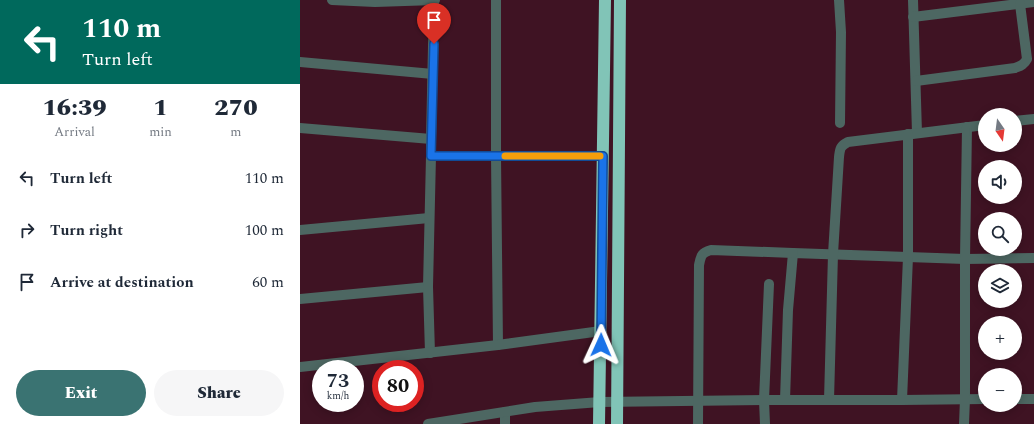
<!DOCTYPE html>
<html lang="en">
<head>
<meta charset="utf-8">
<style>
  body { margin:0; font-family:Spectral,serif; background:#f6f6f7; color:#1f2937; height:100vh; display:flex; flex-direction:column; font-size:15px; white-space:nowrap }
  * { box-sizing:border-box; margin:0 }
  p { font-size:13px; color:#747a83 }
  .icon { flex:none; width:22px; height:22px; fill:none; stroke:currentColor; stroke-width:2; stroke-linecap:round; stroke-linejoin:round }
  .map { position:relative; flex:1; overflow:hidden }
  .side { display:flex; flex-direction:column; background:#fff; width:300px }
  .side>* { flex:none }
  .hud { background:#00695c; color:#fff; overflow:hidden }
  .needle { width:26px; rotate:166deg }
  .tools { position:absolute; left:678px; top:108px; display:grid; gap:8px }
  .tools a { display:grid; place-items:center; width:44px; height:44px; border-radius:50%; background:#fff; box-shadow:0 2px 10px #0003; font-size:20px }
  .speed { position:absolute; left:12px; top:360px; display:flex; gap:8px; font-size:20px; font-weight:700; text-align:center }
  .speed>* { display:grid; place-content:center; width:52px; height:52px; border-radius:50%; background:#fff; box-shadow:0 2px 10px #0003; line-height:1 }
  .speed small { font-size:10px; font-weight:400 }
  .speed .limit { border:6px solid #d22; background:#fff; color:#111 }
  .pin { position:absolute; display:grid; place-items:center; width:34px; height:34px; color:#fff; margin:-41px -17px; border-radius:50% 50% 50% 0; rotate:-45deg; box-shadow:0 0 4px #0007 }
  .pin .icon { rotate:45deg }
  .me { position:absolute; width:44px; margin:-22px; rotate:1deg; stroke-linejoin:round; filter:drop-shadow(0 0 3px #0008) }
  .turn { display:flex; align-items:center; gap:14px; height:84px; padding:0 16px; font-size:18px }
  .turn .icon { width:52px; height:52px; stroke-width:2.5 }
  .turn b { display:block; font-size:28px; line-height:34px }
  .eta { display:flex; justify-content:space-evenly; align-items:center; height:68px; text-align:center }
  .eta b { font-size:24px; font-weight:800; line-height:28px }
  .primary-button { display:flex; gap:8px; margin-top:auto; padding:8px 16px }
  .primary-button a { flex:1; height:46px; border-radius:24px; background:#3a7372; color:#fff; font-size:16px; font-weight:800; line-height:46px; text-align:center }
  .primary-button a+a { background:#f6f6f7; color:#1f2937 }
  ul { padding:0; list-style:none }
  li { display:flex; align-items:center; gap:12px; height:52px; padding:0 16px }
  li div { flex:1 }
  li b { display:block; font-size:15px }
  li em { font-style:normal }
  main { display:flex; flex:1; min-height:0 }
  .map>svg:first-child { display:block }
</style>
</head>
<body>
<main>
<section class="side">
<div class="hud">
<div class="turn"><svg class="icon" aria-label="left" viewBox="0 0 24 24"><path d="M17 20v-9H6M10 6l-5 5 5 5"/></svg><div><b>110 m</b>Turn left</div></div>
</div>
<div class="eta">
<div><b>16:39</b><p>Arrival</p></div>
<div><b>1</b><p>min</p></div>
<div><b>270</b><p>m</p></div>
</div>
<ul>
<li><svg class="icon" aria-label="left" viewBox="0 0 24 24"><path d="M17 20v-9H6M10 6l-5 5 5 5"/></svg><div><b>Turn left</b></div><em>110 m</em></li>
<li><svg class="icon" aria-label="right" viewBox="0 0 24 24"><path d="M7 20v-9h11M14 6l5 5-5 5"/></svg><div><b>Turn right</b></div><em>100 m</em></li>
<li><svg class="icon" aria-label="arrive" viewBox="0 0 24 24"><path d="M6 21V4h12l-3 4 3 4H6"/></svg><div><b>Arrive at destination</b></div><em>60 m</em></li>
</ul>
<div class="primary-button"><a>Exit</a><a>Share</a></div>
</section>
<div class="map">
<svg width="734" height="424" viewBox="0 0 734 424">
  <rect width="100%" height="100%" fill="#3f1323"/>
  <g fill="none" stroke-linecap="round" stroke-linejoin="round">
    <g stroke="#4d6762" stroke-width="10">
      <path d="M 32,0 L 75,2 L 135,0"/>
      <path d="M 196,0 L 196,156 L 198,345"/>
      <path d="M 539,0 L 541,32 L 540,123"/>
      <path d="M 613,0 L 617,133"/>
      <path d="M 613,17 L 734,2"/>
      <path d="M 0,62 L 133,74"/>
      <path d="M 616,81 L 715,68 C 720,66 724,65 727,59 L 720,4"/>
      <path d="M 715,121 L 734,119"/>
      <path d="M 0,128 L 131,139 L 131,156 L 303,156"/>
      <path d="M 131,139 L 134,0"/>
      <path d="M 0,230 L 129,218"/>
      <path d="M 0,299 L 128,287"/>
      <path d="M 130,353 L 128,287 L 131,156"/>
      <path d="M 0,367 L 198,345 L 301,331"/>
      <path d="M 715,399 L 734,399"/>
      <path d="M 485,400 L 488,310 L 493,253 L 665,259 L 734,258"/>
      <path d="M 529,400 L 533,254 L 539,157 C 540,149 540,146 548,142 L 685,125"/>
      <path d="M 602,400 L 608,257 L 608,134"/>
      <path d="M 205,412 L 205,424"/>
      <path d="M 128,424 L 235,407 L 300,402 L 464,400 L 602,400 L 685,399"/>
      <path d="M 398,424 L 399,265 C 401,256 401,253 411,250 L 493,253"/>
      <path d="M 465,424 L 464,400 L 469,284"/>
      <path d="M 664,424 L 665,399 L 665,259 L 667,127"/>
    </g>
    <g stroke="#81c4b7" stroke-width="12">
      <path d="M 299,424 L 305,0"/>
      <path d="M 317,424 L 320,0"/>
    </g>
  </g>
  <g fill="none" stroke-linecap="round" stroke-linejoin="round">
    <g stroke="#114b97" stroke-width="10">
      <path id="route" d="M 134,44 L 131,156 L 303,156 L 301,345"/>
    </g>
    <use href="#route" stroke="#1a73e8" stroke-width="7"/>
    <path stroke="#f59e0b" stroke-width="7" d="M 205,156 L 300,156"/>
  </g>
</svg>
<div class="tools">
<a><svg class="needle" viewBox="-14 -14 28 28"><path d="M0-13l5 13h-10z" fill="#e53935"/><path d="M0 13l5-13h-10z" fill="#747a83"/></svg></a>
<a><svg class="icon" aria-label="sound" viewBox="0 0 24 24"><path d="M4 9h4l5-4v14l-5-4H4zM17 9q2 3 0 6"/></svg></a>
<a><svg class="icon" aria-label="search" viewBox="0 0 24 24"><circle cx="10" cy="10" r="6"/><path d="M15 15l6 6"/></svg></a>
<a><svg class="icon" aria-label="layers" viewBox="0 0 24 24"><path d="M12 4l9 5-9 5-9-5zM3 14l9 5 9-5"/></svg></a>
<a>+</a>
<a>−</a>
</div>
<div class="speed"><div>73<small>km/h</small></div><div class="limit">80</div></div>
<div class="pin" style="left:134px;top:44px;background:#d93025"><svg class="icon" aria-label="arrive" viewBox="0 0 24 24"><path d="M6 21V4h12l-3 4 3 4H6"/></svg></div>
<svg class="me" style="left:301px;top:345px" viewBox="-20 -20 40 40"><path d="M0-17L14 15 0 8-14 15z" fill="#1a73e8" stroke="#fff" stroke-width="4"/></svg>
</div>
</main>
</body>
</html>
